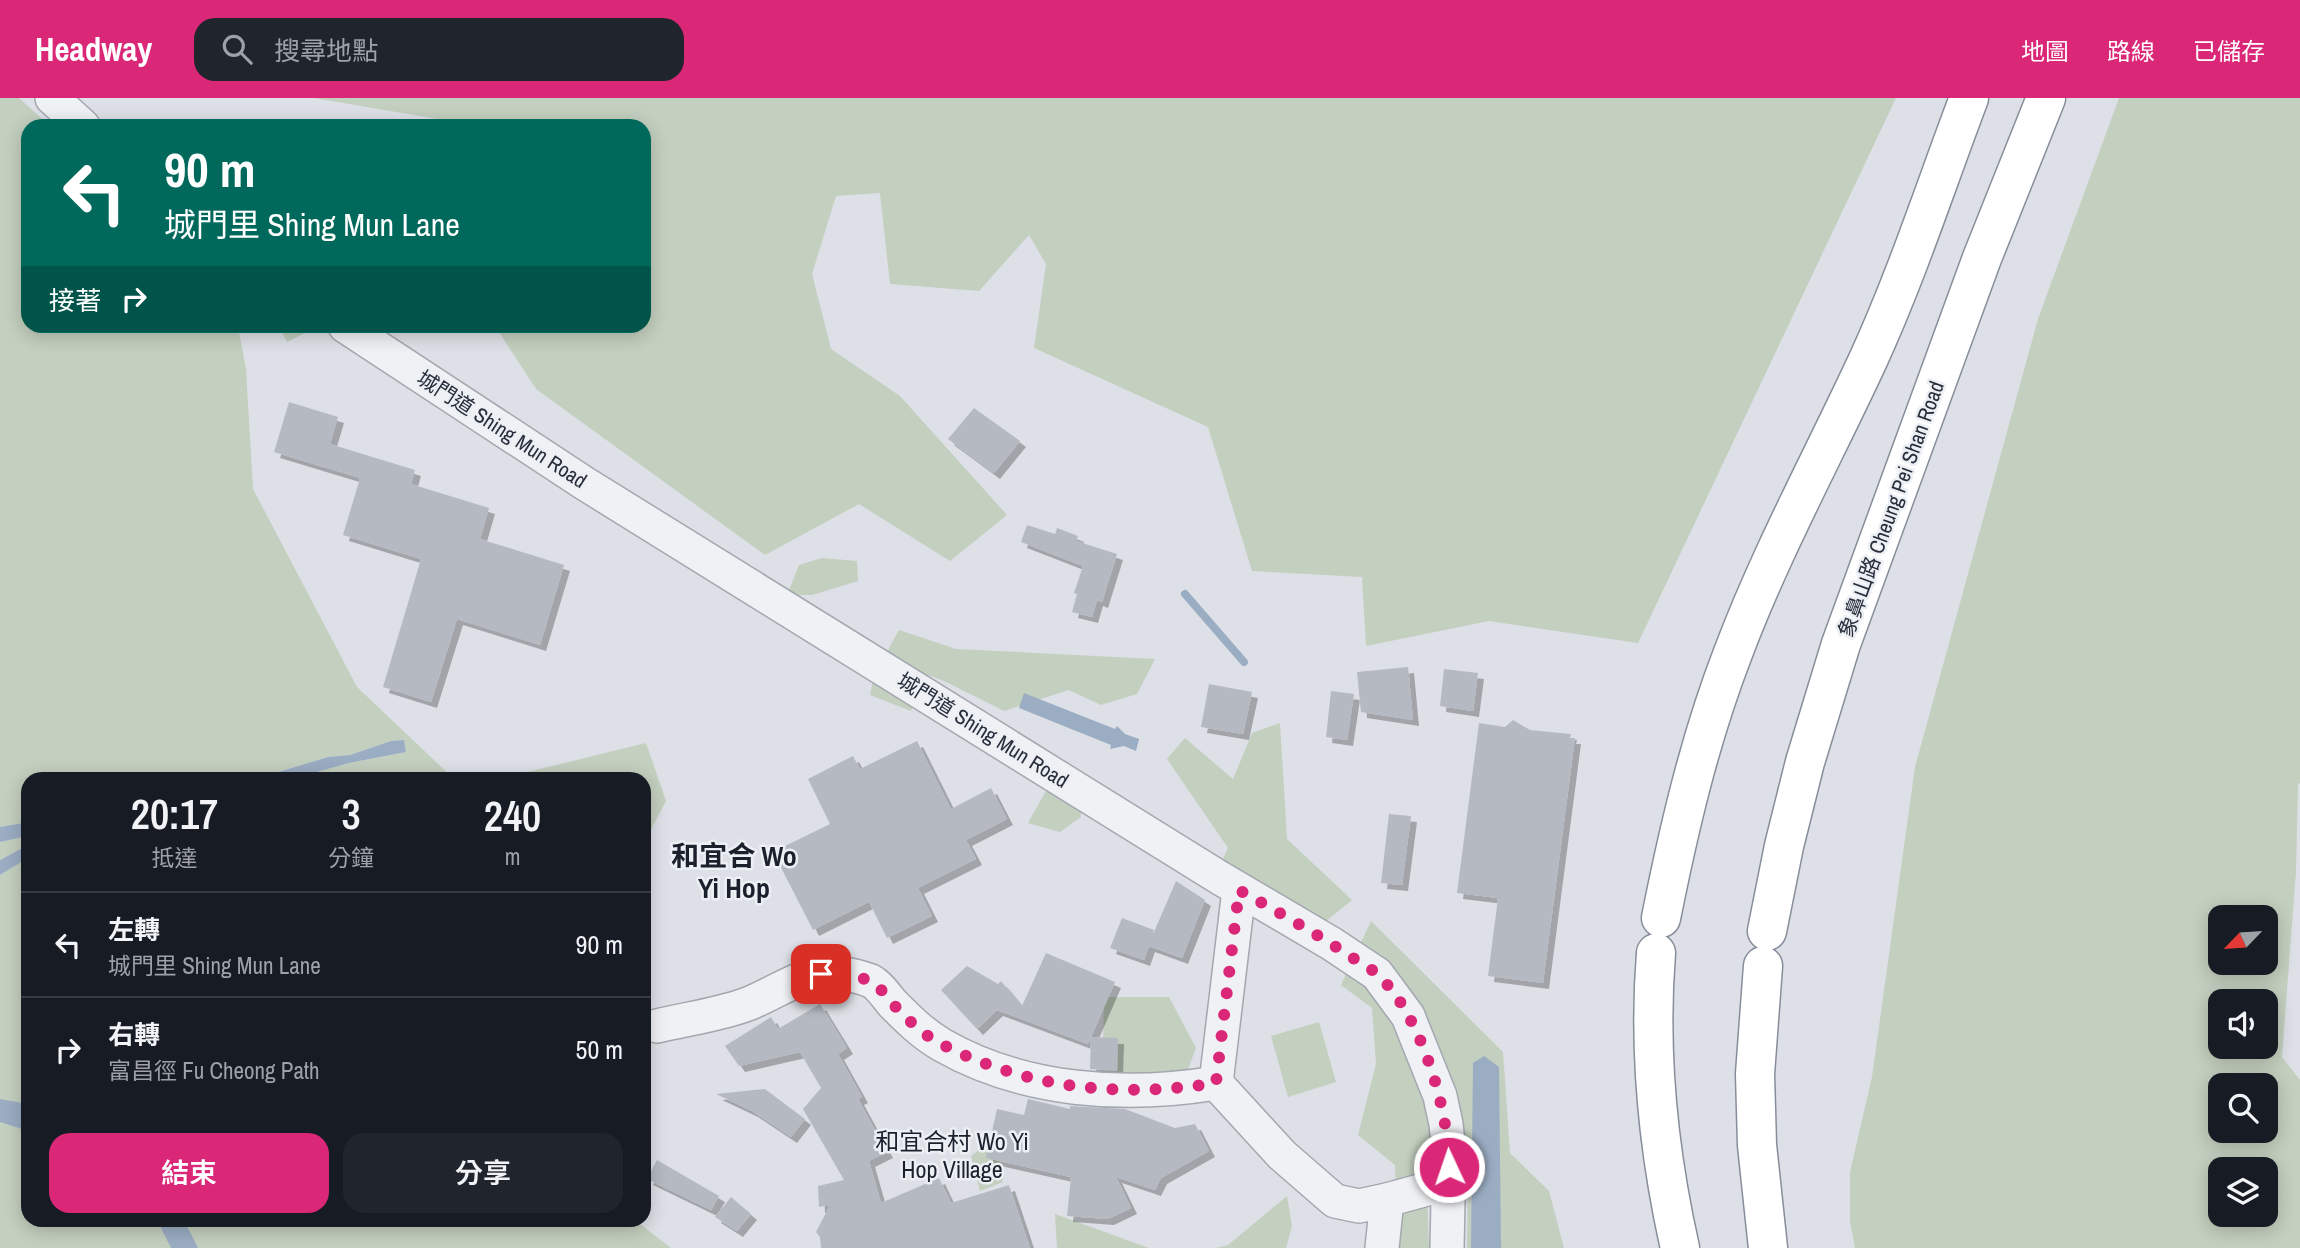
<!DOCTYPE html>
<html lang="zh-TW">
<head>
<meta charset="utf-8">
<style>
  body { margin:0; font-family:"Archivo Narrow","Noto Sans TC",sans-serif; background:#20242c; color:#f1f3f6; height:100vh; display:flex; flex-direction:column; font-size:26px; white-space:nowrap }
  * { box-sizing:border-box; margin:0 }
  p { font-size:23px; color:#9ea1a6 }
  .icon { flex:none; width:38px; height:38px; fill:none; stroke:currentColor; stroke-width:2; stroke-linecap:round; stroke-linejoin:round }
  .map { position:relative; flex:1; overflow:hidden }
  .details { position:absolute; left:21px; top:674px; width:630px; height:455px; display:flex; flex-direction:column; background:#171b24; border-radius:21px; box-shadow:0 4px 18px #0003 }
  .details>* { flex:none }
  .banner { position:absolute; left:21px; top:21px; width:630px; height:214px; border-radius:21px; box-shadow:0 4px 18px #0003; background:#00695c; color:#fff; overflow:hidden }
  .needle { width:46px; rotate:245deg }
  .tools { position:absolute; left:2208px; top:807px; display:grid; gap:14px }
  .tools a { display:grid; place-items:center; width:70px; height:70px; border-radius:14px; background:#171b24; box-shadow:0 4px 18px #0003; font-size:35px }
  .pin { position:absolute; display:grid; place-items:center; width:60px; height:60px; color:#fff; margin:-30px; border-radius:14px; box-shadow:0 4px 10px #0006 }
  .me { position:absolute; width:77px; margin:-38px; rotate:357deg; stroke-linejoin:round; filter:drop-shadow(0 0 5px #0008) }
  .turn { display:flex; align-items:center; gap:24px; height:147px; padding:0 28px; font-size:32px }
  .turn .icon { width:91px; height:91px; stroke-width:2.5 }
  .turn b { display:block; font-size:49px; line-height:60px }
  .then { display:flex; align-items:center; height:66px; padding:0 28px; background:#0003; gap:14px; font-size:26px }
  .eta { display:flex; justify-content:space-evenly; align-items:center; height:119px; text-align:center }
  .eta b { font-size:42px; font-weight:600; line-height:49px }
  .cta { display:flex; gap:14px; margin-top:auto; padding:14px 28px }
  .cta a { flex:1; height:80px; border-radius:21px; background:#db2777; color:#fff; font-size:28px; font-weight:600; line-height:80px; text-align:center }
  .cta a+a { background:#20242c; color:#f1f3f6 }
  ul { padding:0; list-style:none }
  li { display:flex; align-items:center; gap:21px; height:105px; padding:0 28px; border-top:2px solid #363941 }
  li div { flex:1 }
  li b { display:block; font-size:26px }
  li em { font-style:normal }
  header { display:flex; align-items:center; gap:42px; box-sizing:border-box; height:98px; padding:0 35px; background:#db2777; color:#fff }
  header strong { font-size:33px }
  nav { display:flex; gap:38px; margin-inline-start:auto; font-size:24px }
  .search { width:490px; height:63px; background:#20242c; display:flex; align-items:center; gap:18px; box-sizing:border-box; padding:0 24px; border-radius:21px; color:#9ea1a6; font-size:26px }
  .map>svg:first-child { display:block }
</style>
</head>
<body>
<header>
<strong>Headway</strong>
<div class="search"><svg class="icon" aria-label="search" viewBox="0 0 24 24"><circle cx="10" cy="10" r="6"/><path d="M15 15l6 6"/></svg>搜尋地點</div>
<nav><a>地圖</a><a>路線</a><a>已儲存</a></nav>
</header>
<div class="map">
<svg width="2300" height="1150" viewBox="0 0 2300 1150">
  <defs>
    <filter id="shadow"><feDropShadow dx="6" dy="6" stdDeviation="0" flood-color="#0004"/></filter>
  </defs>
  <rect width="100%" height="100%" fill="#dde0e6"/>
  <g fill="#c3cfbf" fill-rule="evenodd">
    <path d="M 0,0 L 19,0 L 50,28 L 28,28 L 28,228 L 238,228 L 246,271 L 253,391 L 357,589 L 454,681 L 292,681 L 349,665 L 406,654 L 404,642 L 391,643 L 350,657 L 328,659 L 255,681 L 28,681 L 28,724 L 0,729 Z"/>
    <path d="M 314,0 L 1896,0 L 1638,545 L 1489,523 L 1366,548 L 1362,479 L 1252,473 L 1208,329 L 1034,250 L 1046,166 L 1029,137 L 979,193 L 890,186 L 880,95 L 836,98 L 812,176 L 831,251 L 900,298 L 1007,417 L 950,463 L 859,406 L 765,457 L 536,291 L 495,228 L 644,228 L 644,28 L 479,28 Z"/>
    <path d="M 2119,0 L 2300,0 L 2300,685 L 2298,686 L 2296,773 L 2282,959 L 2300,982 L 2300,1150 L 1855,1150 L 1850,1123 L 1850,1074 L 1872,979 L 1915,669 L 2038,221 ZM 2221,819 L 2266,819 L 2266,864 L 2221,864 ZM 2221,903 L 2266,903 L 2266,948 L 2221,948 ZM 2221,987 L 2266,987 L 2266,1032 L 2221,1032 ZM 2221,1071 L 2266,1071 L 2266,1116 L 2221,1116 Z"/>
    <path d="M 279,228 L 319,228 L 287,244 Z"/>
    <path d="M 822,460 L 857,463 L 858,483 L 812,497 L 787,497 L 799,467 Z"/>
    <path d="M 899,532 L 956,551 L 1155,561 L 1137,596 L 1101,607 L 1069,592 L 1004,613 L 944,583 L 928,577 L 911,613 L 870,597 L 874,578 Z"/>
    <path d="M 1280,625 L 1287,741 L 1352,802 L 1315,832 L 1221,765 L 1228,750 L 1167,661 L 1185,640 L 1233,681 L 1252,635 Z"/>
    <path d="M 646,645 L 666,703 L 644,745 L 644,681 L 499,681 Z"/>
    <path d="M 1077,672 L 1081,719 L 1060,734 L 1028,725 L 1046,693 Z"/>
    <path d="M 28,738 L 28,747 L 0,762 L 0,744 Z"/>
    <path d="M 28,760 L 28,1122 L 635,1122 L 671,1150 L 0,1150 L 0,777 Z"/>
    <path d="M 1371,823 L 1503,954 L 1510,1055 L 1549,1093 L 1564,1150 L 1467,1150 L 1468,1075 L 1426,1069 L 1429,1150 L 1398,1150 L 1395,1067 L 1358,1037 L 1376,966 L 1372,910 L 1341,887 Z"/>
    <path d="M 1104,899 L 1169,899 L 1196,950 L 1174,1008 L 1102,994 Z"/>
    <path d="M 1319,924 L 1336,984 L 1288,999 L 1271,938 Z"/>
    <path d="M 983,1049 L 1000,1060 L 1003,1084 L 980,1093 L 971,1058 Z"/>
    <path d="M 1287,1098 L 1292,1128 L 1286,1150 L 1216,1150 L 1228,1147 Z"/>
    <path d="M 1055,1116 L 1149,1150 L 1057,1150 Z"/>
  </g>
  <g fill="#9badc3">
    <path d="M 1024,595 L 1115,631 L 1117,628 L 1125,636 L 1139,641 L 1136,653 L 1124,648 L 1110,651 L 1111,647 L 1019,610 Z"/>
    <path d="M 404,642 L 406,654 L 349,665 L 292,681 L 255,681 L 328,659 L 350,657 L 391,643 Z"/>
    <path d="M 28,724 L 28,738 L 0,744 L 0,729 Z"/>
    <path d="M 28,747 L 28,760 L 0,777 L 0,762 Z"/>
    <path d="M 1484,958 L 1499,969 L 1501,1150 L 1471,1150 L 1473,965 Z"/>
    <path d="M 0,1001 L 28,1006 L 28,1033 L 0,1024 Z"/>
    <path d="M 157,1122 L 184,1122 L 198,1150 L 171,1150 Z"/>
  </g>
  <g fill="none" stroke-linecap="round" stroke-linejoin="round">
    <path stroke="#9badc3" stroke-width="8" d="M 1185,496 L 1244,564"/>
  </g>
  <g fill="#b5bac2" filter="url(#shadow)">
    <path d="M 289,304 L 338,319 L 330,346 L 415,372 L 411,386 L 489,410 L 480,441 L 564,467 L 540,547 L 457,521 L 431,604 L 383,589 L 421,461 L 343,437 L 360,380 L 274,354 Z"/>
    <path d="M 974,310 L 1020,343 L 994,375 L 948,341 Z"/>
    <path d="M 1027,427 L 1055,436 L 1057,430 L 1078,438 L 1076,443 L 1117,456 L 1102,504 L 1097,502 L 1092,519 L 1072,514 L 1077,496 L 1074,495 L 1083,468 L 1021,444 Z"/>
    <path d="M 1408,569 L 1413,622 L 1361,614 L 1357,574 Z"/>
    <path d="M 1444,571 L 1478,575 L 1473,613 L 1440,608 Z"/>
    <path d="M 1209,586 L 1252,594 L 1243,636 L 1201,629 Z"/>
    <path d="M 1331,593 L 1354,596 L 1347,642 L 1326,639 Z"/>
    <path d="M 1513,622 L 1530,632 L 1571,636 L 1570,640 L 1575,640 L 1543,885 L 1488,878 L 1498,800 L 1457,795 L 1479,625 L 1505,629 Z"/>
    <path d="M 917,643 L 951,711 L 991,690 L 1007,721 L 966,742 L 976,761 L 918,790 L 932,818 L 887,840 L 869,804 L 813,832 L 773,754 L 830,726 L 808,681 L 853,658 L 860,671 Z"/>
    <path d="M 1389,716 L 1411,718 L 1402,787 L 1381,785 Z"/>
    <path d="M 1176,783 L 1205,802 L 1182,860 L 1149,848 L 1144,862 L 1110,850 L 1122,820 L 1154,832 L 1151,841 Z"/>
    <path d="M 1046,855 L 1115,884 L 1091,939 L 1118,940 L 1117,973 L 1090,971 L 1091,939 L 1088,946 L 997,912 L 977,931 L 941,892 L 967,868 L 998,886 L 1001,883 L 1022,908 Z"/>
    <path d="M 820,906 L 847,950 L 838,956 L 862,999 L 858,1001 L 887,1054 L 869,1063 L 881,1105 L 939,1080 L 951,1105 L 1009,1087 L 1030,1150 L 821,1150 L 820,1139 L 816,1134 L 830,1107 L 819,1109 L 818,1088 L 844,1082 L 803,1011 L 821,990 L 800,954 L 739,968 L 725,948 L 771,919 L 778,931 Z"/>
    <path d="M 765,991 L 805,1021 L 791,1039 L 752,1013 L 716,996 Z"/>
    <path d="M 1028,1001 L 1070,1011 L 1070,1008 L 1125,1011 L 1175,1030 L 1195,1026 L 1209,1053 L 1161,1080 L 1155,1092 L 1116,1079 L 1131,1110 L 1108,1121 L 1067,1118 L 1071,1079 L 986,1060 L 997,1011 L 1024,1017 Z"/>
    <path d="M 657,1062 L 719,1098 L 711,1112 L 647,1081 Z"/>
    <path d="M 731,1099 L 751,1116 L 737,1133 L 715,1119 Z"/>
  </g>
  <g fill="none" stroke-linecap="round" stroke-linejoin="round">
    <g stroke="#a3a7af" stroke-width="36">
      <g id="minor">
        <path d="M 52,0 L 83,28"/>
        <path d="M 345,228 L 584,385 L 1220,780 L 1332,846 L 1377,876 L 1408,918 L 1440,998 L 1446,1026 L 1449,1054 L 1447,1150"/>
        <path d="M 1239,792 L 1216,985 L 1282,1057 L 1335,1103 L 1359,1108 L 1387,1102 L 1382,1150"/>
        <path d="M 657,928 C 686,921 717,917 745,907 C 770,898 802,875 829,874 C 840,874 861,879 871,883 C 879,887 887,899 893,906 C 908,921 923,936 942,947 C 1024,994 1125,1000 1216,985"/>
        <path d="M 1387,1102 L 1449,1085"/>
      </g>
    </g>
    <g stroke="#868e9b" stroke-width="41">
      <g id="highway">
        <path d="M 1661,820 C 1679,730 1700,640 1733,555 C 1771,454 1823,359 1868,262 C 1907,177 1936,87 1969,0"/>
        <path d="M 1767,833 L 1784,748 L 1805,664 L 1841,546 L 1982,160 L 2046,0"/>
        <path d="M 1656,855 C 1648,955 1658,1052 1680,1150"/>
        <path d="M 1763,868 L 1755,976 L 1757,1047 L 1768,1150"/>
      </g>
    </g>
    <use href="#minor" stroke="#f0f1f4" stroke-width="33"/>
    <use href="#highway" stroke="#fff" stroke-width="38"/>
  </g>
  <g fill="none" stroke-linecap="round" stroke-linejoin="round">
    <path stroke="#db2777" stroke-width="12" stroke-dasharray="0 21.6" d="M 821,876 C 832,874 864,878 873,885 C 880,889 886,898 891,904 C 907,921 924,938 945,948 C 1030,991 1123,1000 1216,985 L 1239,792 C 1276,813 1314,834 1350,858 C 1359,864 1369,869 1377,876 C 1421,916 1449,1012 1449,1069"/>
  </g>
  <g text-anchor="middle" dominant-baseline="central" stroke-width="5" stroke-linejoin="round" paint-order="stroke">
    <g font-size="21" fill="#282e3b" stroke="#eceff4">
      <text transform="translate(502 331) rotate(33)">城門道 Shing Mun Road</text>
      <text transform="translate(1891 411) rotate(-70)">象鼻山路 Cheung Pei Shan Road</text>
      <text transform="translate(983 632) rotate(32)">城門道 Shing Mun Road</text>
    </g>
    <g font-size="24" fill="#1a202c" stroke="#eceff4">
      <text x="952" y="1043">和宜合村 Wo Yi<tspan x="952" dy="28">Hop Village</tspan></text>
    </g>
    <g font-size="28" font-weight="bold" fill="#1a202c" stroke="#eceff4">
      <text x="734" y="758">和宜合 Wo<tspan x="734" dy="32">Yi Hop</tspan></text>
    </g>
  </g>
</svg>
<div class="tools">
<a><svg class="needle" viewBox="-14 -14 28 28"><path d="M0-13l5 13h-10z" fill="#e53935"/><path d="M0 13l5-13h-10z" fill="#9ea1a6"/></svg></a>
<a><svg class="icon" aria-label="sound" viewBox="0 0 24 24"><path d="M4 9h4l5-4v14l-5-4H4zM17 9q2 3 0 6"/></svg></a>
<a><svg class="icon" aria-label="search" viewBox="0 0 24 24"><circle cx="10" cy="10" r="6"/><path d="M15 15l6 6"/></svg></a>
<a><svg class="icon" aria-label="layers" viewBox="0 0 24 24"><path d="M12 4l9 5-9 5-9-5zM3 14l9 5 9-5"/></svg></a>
</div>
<div class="pin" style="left:821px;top:876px;background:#d93025"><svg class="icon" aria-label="arrive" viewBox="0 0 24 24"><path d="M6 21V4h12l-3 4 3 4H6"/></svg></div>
<svg class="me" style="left:1449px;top:1069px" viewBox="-20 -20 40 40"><circle r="17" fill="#db2777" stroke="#fff" stroke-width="3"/><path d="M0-11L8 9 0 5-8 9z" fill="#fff"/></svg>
<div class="banner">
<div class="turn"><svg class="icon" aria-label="left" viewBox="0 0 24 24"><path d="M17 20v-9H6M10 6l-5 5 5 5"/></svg><div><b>90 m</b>城門里 Shing Mun Lane</div></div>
<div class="then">接著<svg class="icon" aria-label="right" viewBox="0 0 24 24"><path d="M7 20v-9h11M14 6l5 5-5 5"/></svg></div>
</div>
<section class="details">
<div class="eta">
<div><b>20:17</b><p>抵達</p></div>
<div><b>3</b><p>分鐘</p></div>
<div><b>240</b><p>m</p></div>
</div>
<ul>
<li><svg class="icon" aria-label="left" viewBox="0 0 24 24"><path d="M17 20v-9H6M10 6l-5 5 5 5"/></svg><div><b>左轉</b><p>城門里 Shing Mun Lane</p></div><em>90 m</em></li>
<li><svg class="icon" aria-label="right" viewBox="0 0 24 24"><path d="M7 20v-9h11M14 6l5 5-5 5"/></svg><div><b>右轉</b><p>富昌徑 Fu Cheong Path</p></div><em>50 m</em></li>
</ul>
<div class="cta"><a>結束</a><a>分享</a></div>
</section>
</div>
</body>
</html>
